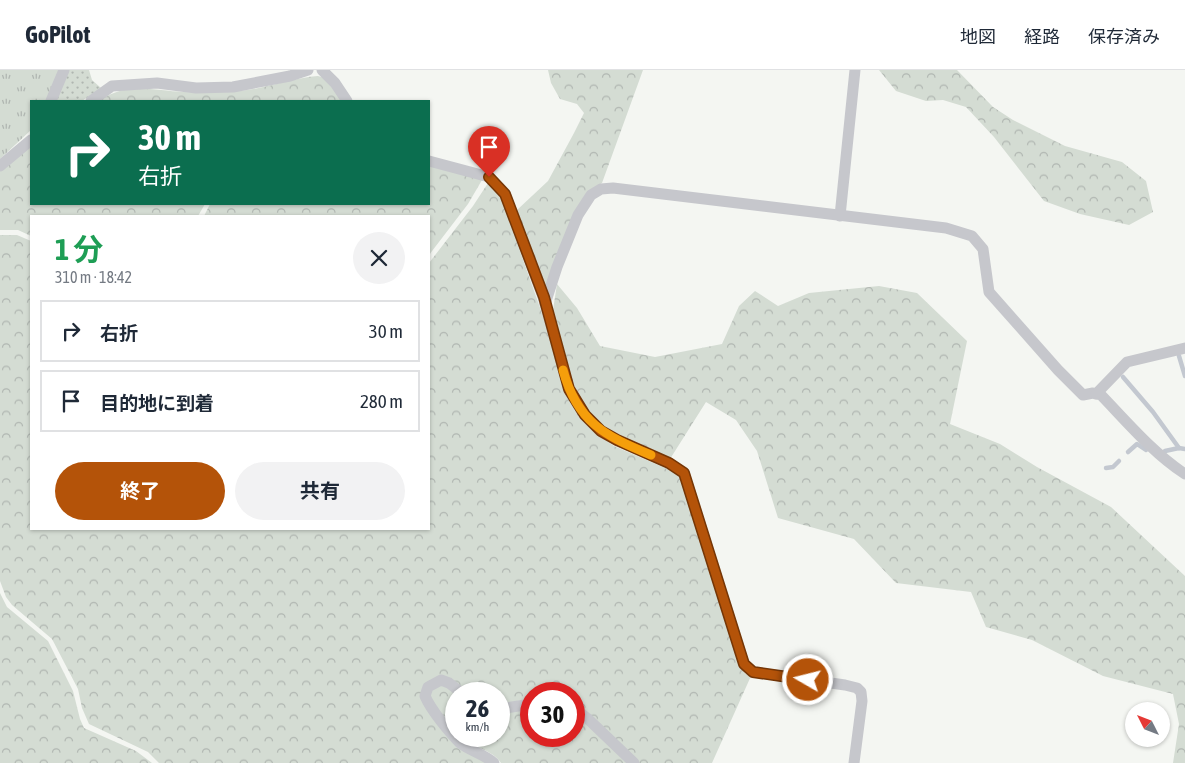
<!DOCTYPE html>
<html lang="ja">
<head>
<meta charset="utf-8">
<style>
  body { margin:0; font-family:"Asap Condensed","Noto Sans JP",sans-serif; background:#f2f2f3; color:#1f2937; height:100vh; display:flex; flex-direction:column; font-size:19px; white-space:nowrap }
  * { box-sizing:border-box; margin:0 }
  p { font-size:16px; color:#747a83 }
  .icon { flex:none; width:28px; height:28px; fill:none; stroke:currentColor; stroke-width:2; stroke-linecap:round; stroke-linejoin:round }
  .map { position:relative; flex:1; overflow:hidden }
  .details { position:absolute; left:30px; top:145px; width:400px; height:315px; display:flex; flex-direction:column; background:#fff; border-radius:0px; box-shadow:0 1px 4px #0004 }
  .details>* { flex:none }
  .hud { position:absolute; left:30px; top:30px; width:400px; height:105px; border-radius:0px; box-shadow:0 1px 4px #0004; background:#0b6e4f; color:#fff; overflow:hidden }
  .needle { width:32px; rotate:312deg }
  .tools { position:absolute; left:1125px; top:632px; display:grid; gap:10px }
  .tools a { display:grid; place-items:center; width:45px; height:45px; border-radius:50%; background:#fff; box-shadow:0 1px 4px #0004; font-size:25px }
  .speed { position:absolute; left:445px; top:612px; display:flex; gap:10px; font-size:25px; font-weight:700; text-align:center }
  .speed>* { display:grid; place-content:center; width:65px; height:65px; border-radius:50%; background:#fff; box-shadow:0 1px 4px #0004; line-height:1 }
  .speed small { font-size:12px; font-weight:400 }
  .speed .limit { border:8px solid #d22; background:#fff; color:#111 }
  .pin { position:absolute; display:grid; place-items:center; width:42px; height:42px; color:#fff; margin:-51px -21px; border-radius:50% 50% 50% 0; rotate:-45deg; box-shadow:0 0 5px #0007 }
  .pin .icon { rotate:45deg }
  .me { position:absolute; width:55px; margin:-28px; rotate:278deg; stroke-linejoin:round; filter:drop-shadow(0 0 4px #0008) }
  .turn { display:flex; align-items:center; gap:18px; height:105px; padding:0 25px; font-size:22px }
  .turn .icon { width:65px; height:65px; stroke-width:2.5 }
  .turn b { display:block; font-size:35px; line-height:42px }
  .round { display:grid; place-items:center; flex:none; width:52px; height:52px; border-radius:26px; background:#f2f2f3 }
  .overview { display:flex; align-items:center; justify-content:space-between; height:85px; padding:0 25px }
  h1 { font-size:30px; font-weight:700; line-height:38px; color:#1e9e55 }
  .cta { display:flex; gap:10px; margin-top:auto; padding:10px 25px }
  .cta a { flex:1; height:58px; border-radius:30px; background:#b45309; color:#fff; font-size:20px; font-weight:700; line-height:58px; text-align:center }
  .cta a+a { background:#f2f2f3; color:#1f2937 }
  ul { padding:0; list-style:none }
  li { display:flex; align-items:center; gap:15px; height:62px; margin:0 10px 8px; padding:0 15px; border:2px solid #e0e1e3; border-radius:0px }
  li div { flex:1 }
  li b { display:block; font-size:19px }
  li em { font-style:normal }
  header { display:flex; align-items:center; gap:30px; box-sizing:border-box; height:70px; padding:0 25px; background:#fff; border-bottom:1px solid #e0e1e3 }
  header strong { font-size:24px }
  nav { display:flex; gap:28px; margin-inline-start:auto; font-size:18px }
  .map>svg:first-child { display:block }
</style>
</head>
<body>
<header>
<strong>GoPilot</strong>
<nav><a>地図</a><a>経路</a><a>保存済み</a></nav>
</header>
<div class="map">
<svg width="1185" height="693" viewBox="0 0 1185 693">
  <defs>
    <pattern id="grass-dots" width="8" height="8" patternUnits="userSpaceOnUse" patternTransform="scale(1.25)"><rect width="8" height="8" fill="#d4dcd3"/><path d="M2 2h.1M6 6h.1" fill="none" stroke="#b0b6b1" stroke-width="1.8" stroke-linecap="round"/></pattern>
    <pattern id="forest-crowns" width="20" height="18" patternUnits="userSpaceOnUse" patternTransform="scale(1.25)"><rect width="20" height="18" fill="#d4dcd3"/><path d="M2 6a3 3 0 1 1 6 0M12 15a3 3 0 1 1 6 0" fill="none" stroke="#b0b6b1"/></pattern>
    <pattern id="park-tufts" width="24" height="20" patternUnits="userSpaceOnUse" patternTransform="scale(1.25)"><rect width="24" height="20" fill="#d4dcd3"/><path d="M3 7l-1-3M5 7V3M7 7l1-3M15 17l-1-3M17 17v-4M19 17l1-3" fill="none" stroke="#b0b6b1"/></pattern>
  </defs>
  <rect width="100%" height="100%" fill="#f4f6f2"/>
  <path fill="url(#grass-dots)" d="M 68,0 L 89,0 L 92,10 L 101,18 L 82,31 L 55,31 Z"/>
  <g fill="url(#forest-crowns)">
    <path d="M 548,0 L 643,0 L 602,113 L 597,116 L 546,224 L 517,140 L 548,111 L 574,63 L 584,43 L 577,34 L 560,29 L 551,13 Z"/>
    <path d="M 879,0 L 957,0 L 993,37 L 1013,50 L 1065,76 L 1122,92 L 1146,111 L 1153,142 L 1129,155 L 1080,144 L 1044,131 L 994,67 L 966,37 L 943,30 L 926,31 L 896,21 Z"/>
    <path d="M 318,6 L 328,9 L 344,31 L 99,31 C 128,11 153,21 184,22 C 202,23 221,22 238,21 C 265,19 291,8 318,6 Z"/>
    <path d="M 31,76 L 31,134 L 205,134 L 198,146 L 31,146 L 31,166 L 18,160 L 0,160 L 0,101 Z"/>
    <path d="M 429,94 L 482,110 L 468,134 L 429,185 L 429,146 L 204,146 L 210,134 L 429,134 Z"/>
    <path d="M 488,113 L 500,124 L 545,252 L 553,282 L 599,366 L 614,376 L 679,404 L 739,588 C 741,597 741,603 751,606 L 712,693 L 639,693 L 574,635 L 574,624 L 531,624 L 531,628 L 499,635 L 499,624 L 470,624 L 448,607 L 422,627 L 488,693 L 159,693 L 148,682 L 89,654 L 82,638 L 78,619 L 52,569 L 12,535 L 6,527 L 0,511 L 0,165 L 17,165 L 31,171 L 31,459 L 429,459 L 429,193 L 473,136 Z"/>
    <path d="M 557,214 L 577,238 L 600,276 L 655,287 L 722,274 L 739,236 L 755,221 L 778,236 L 809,223 L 879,216 L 917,223 L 967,271 L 950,354 L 1000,374 L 1037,397 L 1111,437 L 1185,506 L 1185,693 L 1173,693 L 1179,654 L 1173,624 L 1103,606 L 1032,570 L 986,557 L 971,522 L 896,513 L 854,469 L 778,448 L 757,381 L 736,350 L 706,332 L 670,389 L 616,367 L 590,344 L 575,322 L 554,255 L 553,240 Z"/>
    <path d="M 0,523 L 7,537 L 48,571 L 73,621 L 80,649 L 84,658 L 136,681 L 152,693 L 0,693 Z"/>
    <path d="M 439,615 L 449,618 L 456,624 L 456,661 L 430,632 L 431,621 Z"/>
    <path d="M 531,638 L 531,666 L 574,666 L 574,644 L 582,649 L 629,693 L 501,693 C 492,679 472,678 461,666 L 499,666 L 499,643 Z"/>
  </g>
  <path fill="url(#park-tufts)" d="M 0,0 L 60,0 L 47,31 L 31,31 L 31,60 L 0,89 Z"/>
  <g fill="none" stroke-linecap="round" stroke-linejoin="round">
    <g stroke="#c3c8d0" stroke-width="4.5">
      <path d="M 1179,286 L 1185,306"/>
      <path d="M 1123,307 L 1153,342 L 1179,378"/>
      <path d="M 1165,381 L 1179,378 L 1185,379"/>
      <path d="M 1128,382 L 1137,374 L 1146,380"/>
      <path d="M 1106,398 L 1113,397 L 1119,391"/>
    </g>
    <g stroke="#c6c7cc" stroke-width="11">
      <path d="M 322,0 L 335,13 L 347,31"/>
      <path d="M 51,31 L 64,0"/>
      <path d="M 91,31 L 112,16 L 157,13 L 196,18 L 233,17 L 290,6 L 308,0"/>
      <path d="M 429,91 L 489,107 L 505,124 L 543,227 L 569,319 L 585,345 L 601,361 L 617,370 L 669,393 L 684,403 L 744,594 L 753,602 L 845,615 L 857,618 L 861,622 L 862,631 L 854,693"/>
      <path d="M 0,96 L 31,70"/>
      <path d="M 840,146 L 855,0"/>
      <path d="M 545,234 L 557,197 L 578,145 L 591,125 L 601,119 L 613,118 L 946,158 L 972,166 L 983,179 L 989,222 L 1058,300 L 1083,325 L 1093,323 L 1101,325 C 1127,352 1153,383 1185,404"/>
      <path d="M 1096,324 L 1127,292 L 1185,278"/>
      <path d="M 463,624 L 449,613 L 441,610 L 428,617 L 425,626 C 431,640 449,662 460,673 C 470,681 484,684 494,693"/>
      <path d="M 574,638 L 587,648 L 634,693"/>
      <path d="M 499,639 L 531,634"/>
    </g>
  </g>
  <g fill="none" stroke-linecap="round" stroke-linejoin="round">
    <g stroke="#753606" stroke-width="12">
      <path id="route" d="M 489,107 L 505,124 L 544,227 L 569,319 L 585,345 L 601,361 L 617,370 L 669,393 L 684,403 L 744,594 L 753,602 L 808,610"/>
    </g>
    <use href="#route" stroke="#b45309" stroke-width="9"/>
    <path stroke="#f59e0b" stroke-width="9" d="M 563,300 C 577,352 605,366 651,385"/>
  </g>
</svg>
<div class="tools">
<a><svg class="needle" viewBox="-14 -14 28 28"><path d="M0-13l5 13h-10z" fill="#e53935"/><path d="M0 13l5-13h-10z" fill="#747a83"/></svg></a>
</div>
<div class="speed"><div>26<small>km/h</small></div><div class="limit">30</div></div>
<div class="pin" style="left:489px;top:107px;background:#d93025"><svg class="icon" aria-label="arrive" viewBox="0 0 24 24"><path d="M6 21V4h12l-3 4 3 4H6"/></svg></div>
<svg class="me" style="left:808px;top:610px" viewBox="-20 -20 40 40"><circle r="17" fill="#b45309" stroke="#fff" stroke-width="3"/><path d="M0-11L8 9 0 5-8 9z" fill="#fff"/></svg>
<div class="hud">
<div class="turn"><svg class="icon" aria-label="right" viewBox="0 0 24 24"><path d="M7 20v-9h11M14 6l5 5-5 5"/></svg><div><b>30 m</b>右折</div></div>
</div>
<section class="details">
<div class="overview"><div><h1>1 分</h1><p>310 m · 18:42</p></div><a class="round"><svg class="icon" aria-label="close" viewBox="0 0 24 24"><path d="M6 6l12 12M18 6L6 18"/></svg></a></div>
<ul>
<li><svg class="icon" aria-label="right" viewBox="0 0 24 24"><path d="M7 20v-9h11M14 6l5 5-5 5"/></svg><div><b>右折</b></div><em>30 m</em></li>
<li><svg class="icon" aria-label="arrive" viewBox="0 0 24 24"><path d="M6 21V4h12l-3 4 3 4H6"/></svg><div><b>目的地に到着</b></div><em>280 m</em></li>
</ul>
<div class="cta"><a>終了</a><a>共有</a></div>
</section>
</div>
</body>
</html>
